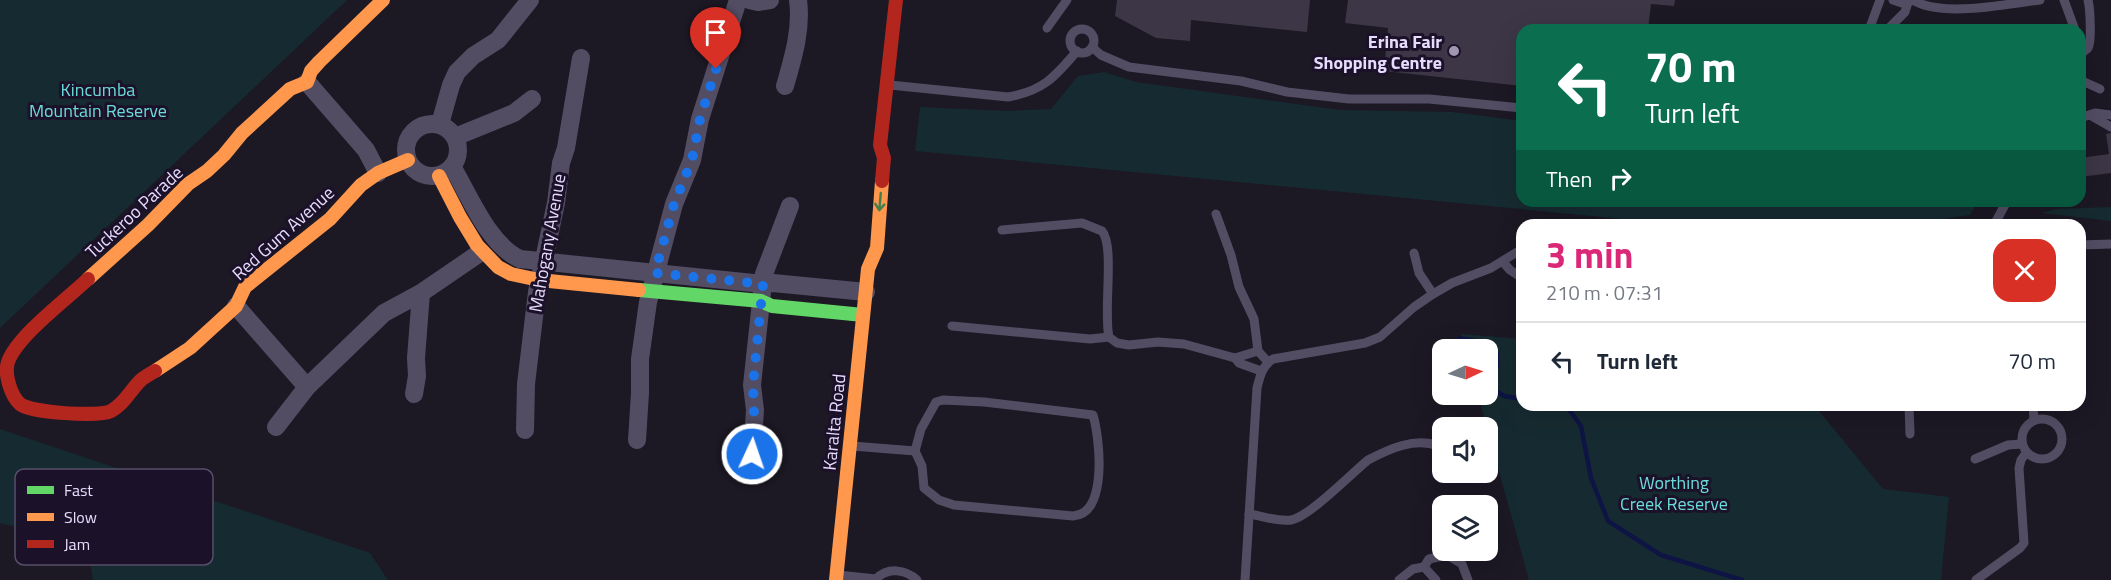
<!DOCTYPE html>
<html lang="en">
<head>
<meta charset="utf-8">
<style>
  body { margin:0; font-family:"Titillium Web",sans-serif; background:#f2f2f3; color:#1f2937; height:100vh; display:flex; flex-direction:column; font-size:22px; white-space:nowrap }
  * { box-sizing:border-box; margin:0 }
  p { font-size:20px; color:#747a83 }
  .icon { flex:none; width:33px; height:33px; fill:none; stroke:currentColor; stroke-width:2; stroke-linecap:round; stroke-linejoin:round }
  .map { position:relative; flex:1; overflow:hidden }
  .details { position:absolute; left:1516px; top:219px; width:570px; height:192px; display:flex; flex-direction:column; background:#fff; border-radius:18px; box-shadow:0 6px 24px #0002 }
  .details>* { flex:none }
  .banner { position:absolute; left:1516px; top:24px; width:570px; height:183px; border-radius:18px; box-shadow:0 6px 24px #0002; background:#0b6e4f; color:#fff; overflow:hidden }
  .needle { width:39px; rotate:86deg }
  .tools { position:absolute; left:1432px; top:339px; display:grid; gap:12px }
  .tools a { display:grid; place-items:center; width:66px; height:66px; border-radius:12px; background:#fff; box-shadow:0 6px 24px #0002; font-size:30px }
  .pin { position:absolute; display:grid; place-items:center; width:51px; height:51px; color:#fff; margin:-62px -26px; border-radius:50% 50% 50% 0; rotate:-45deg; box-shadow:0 0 6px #0007 }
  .pin .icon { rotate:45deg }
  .me { position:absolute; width:66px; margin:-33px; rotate:3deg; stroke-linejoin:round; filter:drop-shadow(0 0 4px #0008) }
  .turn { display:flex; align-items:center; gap:21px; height:126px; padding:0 30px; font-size:27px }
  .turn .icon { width:78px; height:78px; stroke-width:2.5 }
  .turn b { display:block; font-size:42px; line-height:51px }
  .then { display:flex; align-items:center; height:57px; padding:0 30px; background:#0003; gap:12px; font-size:22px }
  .round { display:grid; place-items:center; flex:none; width:63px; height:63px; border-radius:18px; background:#f2f2f3 }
  .head { display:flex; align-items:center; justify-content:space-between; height:102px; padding:0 30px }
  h1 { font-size:36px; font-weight:700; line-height:45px; color:#db2777 }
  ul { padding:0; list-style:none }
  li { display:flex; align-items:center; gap:18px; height:78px; padding:0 30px; border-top:2px solid #e0e1e3 }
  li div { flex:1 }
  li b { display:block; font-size:22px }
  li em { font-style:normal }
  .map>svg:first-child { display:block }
</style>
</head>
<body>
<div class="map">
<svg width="2111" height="580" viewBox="0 0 2111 580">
  <rect width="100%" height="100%" fill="#1c1824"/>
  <g fill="#162b31">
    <path d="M 0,0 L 347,0 L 0,328 Z"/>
    <path d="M 2004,24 L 2018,30 L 1920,30 L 1926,28 Z"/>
    <path d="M 1104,72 L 1136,82 L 1340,110 L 1452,112 L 1522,121 L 1522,201 L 1978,201 L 1970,215 L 1903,225 L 1687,225 L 915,151 L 920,107 L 1007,111 L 1051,109 L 1078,76 Z"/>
    <path d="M 2111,207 L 2111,221 L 2042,213 L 2055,209 Z"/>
    <path d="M 1461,334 L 1522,339 L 1522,405 L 1814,405 L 1883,489 L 1949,497 L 1941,580 L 1529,580 L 1478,395 L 1488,394 L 1488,350 L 1466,349 Z"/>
    <path d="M 0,429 L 370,553 L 388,580 L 93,580 L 87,544 L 0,523 Z"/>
  </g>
  <path fill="#0e1544" d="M 1458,336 C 1475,338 1487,340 1499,352 L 1499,368 L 1494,369 L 1488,380 L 1488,359 L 1494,358 L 1493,352 L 1488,350 L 1453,349 Z"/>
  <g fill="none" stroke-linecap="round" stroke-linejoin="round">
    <g stroke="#0e1544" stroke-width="4.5">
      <path d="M 1488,386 L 1504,396 L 1522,399"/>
      <path d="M 1554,405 L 1568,408 L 1581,426 L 1591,478 L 1608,521 L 1661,555 L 1742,580"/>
    </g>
  </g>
  <g fill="#3c3646">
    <path d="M 1117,0 L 1310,0 L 1307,32 L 1191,20 L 1190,41 L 1156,38 L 1115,16 Z"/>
    <path d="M 1348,0 L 1675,0 L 1674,6 L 1651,4 L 1648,30 L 1522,30 L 1522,86 L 1384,71 L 1388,28 L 1345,23 Z"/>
    <path d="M 2111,133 L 2111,173 L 2080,177 L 2080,158 L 2109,154 L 2106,134 Z"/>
  </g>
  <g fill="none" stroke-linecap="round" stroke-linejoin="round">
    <g stroke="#534d64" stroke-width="9">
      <path d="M 1893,0 L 1902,3 L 1911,1"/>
      <path d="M 1913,0 C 1941,18 2007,4 2040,0"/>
      <path d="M 2064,0 L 2075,30"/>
      <path d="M 1047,28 L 1067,0"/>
      <circle cx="1082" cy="41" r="12"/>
      <path d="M 1869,30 L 1880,0"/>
      <path d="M 1887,30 L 1905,12 L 1908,2"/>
      <path d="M 1092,47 L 1101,55 L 1129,67 L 1241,81 L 1287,92 L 1349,99 L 1429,99 L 1522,108"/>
      <path d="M 2080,54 C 2083,52 2086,50 2088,48 C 2092,43 2090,7 2088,0"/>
      <path d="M 2080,80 L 2100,89"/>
      <path d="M 890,85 L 1008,97 C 1043,91 1055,77 1077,51"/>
      <path d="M 2090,115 L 2111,127"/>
      <path d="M 2080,118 L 2095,113 L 2111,115"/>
      <path d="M 2080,182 L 2080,188"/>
      <path d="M 1216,214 L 1231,255 L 1239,287 L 1254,319 L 1258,351 L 1268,362"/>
      <path d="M 1994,225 L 2007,201"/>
      <path d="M 1002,230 L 1082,223 L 1102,231 C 1115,246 1103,312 1109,337 L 1117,343 L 1129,345 L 1158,342 L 1184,344 L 1235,358 L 1239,363 L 1261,371"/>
      <path d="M 2080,245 L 2111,244"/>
      <path d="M 1414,253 L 1419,273 L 1433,294"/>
      <path d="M 1503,262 L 1510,270 L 1522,278"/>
      <path d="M 952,326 L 1090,339 L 1109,337"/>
      <path d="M 1235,358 L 1258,351"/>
      <path d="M 943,400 L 984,402 L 1093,415 C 1100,439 1108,514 1073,516 L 954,505 L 939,500 L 924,488 L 922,466 L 915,451 L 921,429 L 936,402 Z"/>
      <path d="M 1909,405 L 1910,434"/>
      <path d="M 2033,405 L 2034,420"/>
      <circle cx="2042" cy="439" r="20"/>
      <path d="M 852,446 L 915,451"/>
      <path d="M 1975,459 L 2008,445 L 2022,444"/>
      <path d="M 1249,514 C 1263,516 1277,522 1291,520 C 1309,517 1352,473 1368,460 C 1389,449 1415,437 1438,446"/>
      <path d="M 1424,567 L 1429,559 L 1447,555 L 1462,564 L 1468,580"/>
      <path d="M 1424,567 L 1436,580"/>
      <path d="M 838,575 L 876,579 C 888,567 905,569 917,580"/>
      <path d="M 1245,580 L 1257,388 C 1260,376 1262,366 1273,359 L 1365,343 L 1380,337 L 1414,307 L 1433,294 L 1452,283 L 1491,268 L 1522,249"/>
      <path d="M 1399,580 L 1413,569 L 1424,567"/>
      <path d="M 1976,580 L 2020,548 L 2024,543 L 2019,468 L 2021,460 L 2026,453"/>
    </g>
    <g stroke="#534d64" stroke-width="18">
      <path d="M 749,0 L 758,2 L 770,0"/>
      <path d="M 307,82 L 366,150 L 378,173"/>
      <path d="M 785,86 C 793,58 802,29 798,0"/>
      <circle cx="432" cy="150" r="26"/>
      <path d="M 440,124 L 451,85 L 457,72 L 473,56 L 498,40 L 530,0"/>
      <path d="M 455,137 L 514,113 L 532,99"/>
      <path d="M 453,168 C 470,197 489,245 520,259 L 763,284 L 773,283 L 866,292"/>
      <path d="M 236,306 L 307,387"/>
      <path d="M 414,394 L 417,376 L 416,358 L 421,293"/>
      <path d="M 276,427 L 307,387 L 384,313 L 421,293 L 481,252"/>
      <path d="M 525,430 L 526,384 L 537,292 L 556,203 L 561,163 L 566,148 L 581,58"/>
      <path d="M 637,440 L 640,393 L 640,359 L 648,302 L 674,204 L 692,160 L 700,119 L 738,0"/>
      <path d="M 752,454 L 755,410 L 752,385 L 764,274 L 790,206"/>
    </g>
    <path stroke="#63d668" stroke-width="14" d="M 639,290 L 761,301 L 772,306 L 863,315"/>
    <g stroke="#ff974d" stroke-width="14">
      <path d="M 439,176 L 460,217 L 477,245 L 498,267 L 511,274 L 539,280 L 639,290"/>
      <path d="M 88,279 L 148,225 L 188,184 L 207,171 L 224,155 L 242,133 L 290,89 L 307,82 L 311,71 L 319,62 L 383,0"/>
      <path d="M 155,371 L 190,348 L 236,306 L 245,287 L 330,219 L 361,185 L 378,173 L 408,160"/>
      <path d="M 836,580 L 868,269 L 877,248 L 882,181"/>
    </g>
    <g stroke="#b3261e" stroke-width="14">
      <path d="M 882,181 L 884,158 L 880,145 L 896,0"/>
      <path d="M 88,279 C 67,299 17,336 8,362 C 4,374 11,396 20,404 C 31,413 99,417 111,411 C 124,404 130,391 140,381 C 144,377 150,374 155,371"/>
    </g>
  </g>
  <defs><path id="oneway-shaft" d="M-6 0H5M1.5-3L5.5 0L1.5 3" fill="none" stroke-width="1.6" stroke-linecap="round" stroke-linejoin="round" transform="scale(1.5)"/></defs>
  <use stroke="#437e4c" href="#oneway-shaft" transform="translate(880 202) rotate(95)"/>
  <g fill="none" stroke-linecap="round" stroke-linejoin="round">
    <path stroke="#1a73e8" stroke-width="10" stroke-dasharray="0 18" d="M 716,69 L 700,119 L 692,160 L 674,204 L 655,273 L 763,284 L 753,385 L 754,410 L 752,454"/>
  </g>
  <circle fill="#a197b2" stroke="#1b122a" stroke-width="2" cx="1454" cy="51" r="6"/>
  <g text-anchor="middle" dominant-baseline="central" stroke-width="6" stroke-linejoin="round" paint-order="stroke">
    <g font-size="18" font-weight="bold" fill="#e8dcfe" stroke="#1b122a" text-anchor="end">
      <text x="1442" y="41">Erina Fair<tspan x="1442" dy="21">Shopping Centre</tspan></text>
    </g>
    <g font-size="18" fill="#6adcda" stroke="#1b122a">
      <text x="98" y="89">Kincumba<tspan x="98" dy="21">Mountain Reserve</tspan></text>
      <text x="1674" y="482">Worthing<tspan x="1674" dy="21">Creek Reserve</tspan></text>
    </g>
    <g font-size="18" fill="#e8dcfe" stroke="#1b122a">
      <text transform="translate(134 212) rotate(-43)">Tuckeroo Parade</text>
      <text transform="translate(283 233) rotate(-42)">Red Gum Avenue</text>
      <text transform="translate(547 243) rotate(-80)">Mahogany Avenue</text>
      <text transform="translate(834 422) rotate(-84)">Karalta Road</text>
    </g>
  </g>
  <rect x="15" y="469" width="198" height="96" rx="9" fill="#1b122a" stroke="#584f6a" stroke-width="1.5"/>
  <rect x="27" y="486" width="27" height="8" fill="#63d668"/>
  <rect x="27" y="513" width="27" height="8" fill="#ff974d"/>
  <rect x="27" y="540" width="27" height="8" fill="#b3261e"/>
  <g font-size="16" fill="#e8dcfe">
    <text x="64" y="496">Fast</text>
    <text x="64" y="523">Slow</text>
    <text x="64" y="550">Jam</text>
  </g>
</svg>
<div class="tools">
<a><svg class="needle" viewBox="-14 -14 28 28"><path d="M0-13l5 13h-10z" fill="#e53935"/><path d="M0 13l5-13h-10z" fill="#747a83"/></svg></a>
<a><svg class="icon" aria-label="sound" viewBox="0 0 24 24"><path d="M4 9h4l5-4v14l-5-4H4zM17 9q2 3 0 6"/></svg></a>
<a><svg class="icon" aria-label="layers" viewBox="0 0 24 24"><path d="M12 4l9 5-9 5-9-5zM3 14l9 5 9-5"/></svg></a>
</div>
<div class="pin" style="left:716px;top:69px;background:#d93025"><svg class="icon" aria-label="arrive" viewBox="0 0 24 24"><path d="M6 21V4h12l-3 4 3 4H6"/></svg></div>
<svg class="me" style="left:752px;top:454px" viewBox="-20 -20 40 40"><circle r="17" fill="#1a73e8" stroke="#fff" stroke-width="3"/><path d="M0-11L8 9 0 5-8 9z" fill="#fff"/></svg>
<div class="banner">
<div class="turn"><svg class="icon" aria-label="left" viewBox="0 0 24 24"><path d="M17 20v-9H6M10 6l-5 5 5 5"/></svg><div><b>70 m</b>Turn left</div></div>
<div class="then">Then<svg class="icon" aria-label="right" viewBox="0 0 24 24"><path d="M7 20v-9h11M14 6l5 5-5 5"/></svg></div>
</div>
<section class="details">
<div class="head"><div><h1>3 min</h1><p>210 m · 07:31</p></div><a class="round" style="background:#d93025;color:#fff"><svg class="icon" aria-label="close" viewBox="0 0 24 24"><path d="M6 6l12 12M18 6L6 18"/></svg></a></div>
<ul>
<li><svg class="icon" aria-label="left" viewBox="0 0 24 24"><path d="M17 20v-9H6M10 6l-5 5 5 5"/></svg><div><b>Turn left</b></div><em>70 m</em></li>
</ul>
</section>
</div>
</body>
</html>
